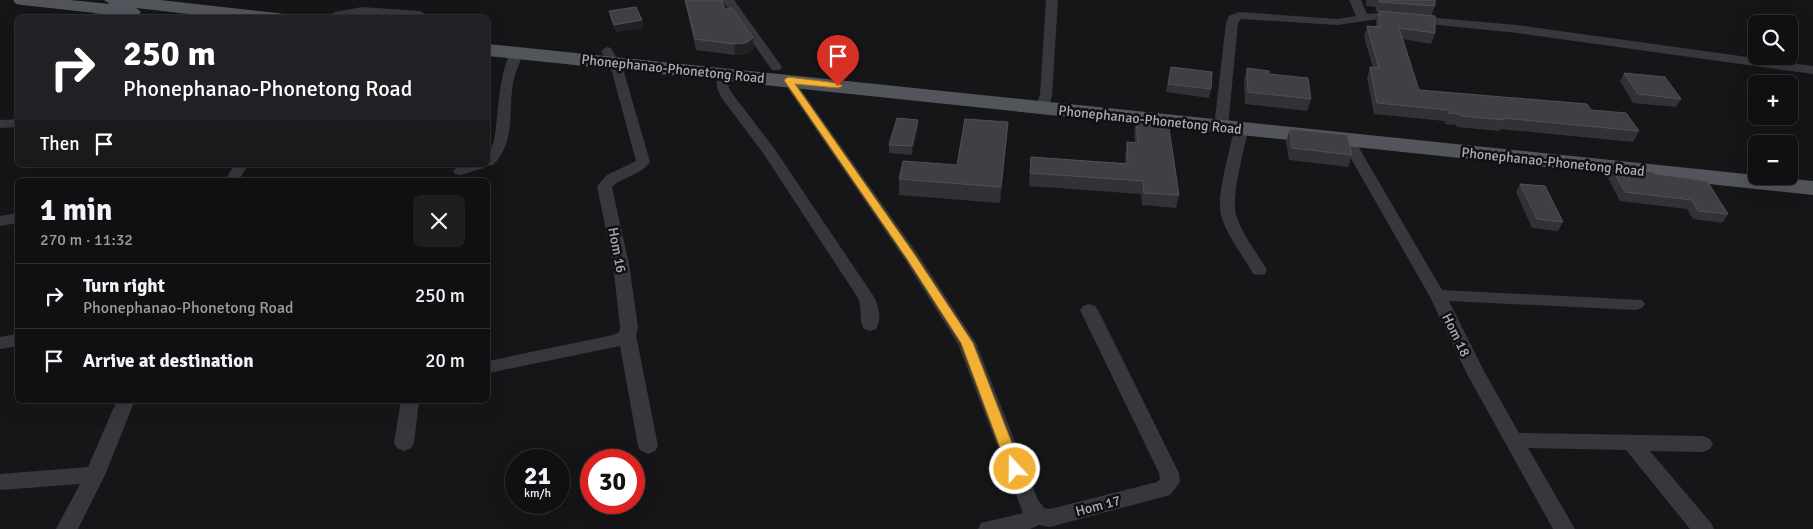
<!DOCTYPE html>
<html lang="en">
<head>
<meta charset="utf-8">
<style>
  body { margin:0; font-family:Signika,sans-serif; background:#1e1e20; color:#f1f3f6; height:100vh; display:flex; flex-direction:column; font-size:19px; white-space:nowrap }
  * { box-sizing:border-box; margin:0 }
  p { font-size:16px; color:#9c9d9f }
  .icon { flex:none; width:28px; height:28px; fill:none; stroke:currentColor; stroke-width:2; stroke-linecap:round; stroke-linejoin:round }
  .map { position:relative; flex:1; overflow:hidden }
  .panel { position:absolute; left:15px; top:178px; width:475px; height:225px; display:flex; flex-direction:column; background:#101012; border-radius:8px; box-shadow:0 5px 20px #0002,0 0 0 1px #303032 }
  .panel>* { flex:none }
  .top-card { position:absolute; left:15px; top:15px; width:475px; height:152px; border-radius:8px; box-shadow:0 5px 20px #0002,0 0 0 1px #303032; background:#202124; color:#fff; overflow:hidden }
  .controls { position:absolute; left:1748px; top:15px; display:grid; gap:10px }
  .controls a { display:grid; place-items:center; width:50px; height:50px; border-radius:8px; background:#101012; box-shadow:0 5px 20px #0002,0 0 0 1px #303032; font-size:25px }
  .speed { position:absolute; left:505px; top:449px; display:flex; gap:10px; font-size:25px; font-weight:700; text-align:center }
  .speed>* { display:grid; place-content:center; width:65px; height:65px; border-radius:50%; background:#101012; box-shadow:0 5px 20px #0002,0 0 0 1px #303032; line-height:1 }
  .speed small { font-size:12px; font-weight:400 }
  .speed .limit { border:8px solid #d22; background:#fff; color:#111 }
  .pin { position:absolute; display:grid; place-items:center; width:42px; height:42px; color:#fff; margin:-51px -21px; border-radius:50% 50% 50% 0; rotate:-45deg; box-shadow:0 0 5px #0007 }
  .pin .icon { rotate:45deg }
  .me { position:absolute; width:55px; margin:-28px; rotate:339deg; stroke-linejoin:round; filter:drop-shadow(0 0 4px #0008) }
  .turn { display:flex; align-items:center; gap:18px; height:105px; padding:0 25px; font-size:22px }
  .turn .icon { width:65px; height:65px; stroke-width:2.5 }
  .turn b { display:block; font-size:35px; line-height:42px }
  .then { display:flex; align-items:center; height:48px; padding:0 25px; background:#0003; gap:10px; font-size:19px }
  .round { display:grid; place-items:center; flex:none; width:52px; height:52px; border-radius:8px; background:#1e1e20 }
  .headline { display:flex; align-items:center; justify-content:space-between; height:85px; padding:0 25px }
  h1 { font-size:30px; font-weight:700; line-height:38px }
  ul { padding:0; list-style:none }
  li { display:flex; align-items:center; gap:15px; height:65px; padding:0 25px; border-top:1px solid #303032 }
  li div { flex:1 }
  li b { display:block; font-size:19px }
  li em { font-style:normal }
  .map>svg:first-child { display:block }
</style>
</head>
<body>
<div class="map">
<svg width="1813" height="529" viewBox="0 0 1813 529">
  <rect width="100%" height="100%" fill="#161618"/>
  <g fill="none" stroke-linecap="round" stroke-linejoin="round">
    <g fill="#37383d" fill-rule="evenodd">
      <path d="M 722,0 L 734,0 L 782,67 L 780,70 L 772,70 Z"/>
      <path d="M 1046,0 L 1058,0 L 1052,95 L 1049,108 L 1042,112 L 1035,108 L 1040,95 Z"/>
      <path d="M 1349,0 L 1361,0 L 1367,14 L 1379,13 L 1517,25 L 1813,66 L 1813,74 L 1517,33 L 1379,19 L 1337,25 L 1241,19 L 1238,23 L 1228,127 L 1221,131 L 1216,130 L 1214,127 L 1226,23 L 1229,16 L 1239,12 L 1337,19 L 1356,16 Z"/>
      <path d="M 104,6 L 110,9 L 103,18 L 91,18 L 100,7 Z"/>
      <path d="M 362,7 L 420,11 L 432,18 L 373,14 L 323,18 L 335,12 Z"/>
      <path d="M 607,47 L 611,48 L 624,72 L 650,162 C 640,176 623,176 612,187 L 629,264 L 638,327 L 636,335 L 658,446 L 655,451 L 648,454 L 641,451 L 638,446 L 620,346 L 488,373 L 488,361 L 613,335 L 619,332 L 620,327 L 613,264 L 597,186 L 607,175 L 636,161 L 612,72 L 601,51 Z"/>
      <path d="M 517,49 L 523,53 C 520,63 515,73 513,83 C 508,112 516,142 493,165 L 486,166 L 484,168 L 460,175 L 455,174 L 453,171 C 461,162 476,165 488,165 C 488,154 493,146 495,135 C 498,119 499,54 517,49 Z"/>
      <path d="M 722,70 L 728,74 L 729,88 L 734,96 L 774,148 L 874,297 C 879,306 882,320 876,329 L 870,331 L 864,329 C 858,320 863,308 858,298 L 763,153 L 721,97 L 717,88 L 716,74 Z"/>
      <path d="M 788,76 L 792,77 L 917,253 L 976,343 L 1038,500 L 1044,508 L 1050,509 L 1157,482 L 1160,479 L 1159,473 L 1080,310 L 1083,306 L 1089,304 L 1095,306 L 1098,310 L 1179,473 L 1180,482 L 1170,495 L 1050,527 L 1039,525 L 1030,529 L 978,529 L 981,523 L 1023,513 L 958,344 L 905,260 L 782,80 Z"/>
      <path d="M 18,119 L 18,127 L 0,128 L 0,120 Z"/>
      <path d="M 1241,126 L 1248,130 C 1244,150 1231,197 1236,215 C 1242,234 1257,253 1267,270 L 1265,274 L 1259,275 L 1253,274 L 1251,270 C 1241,253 1226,234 1221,215 C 1216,196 1230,150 1234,130 Z"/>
      <path d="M 1348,137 L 1355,141 L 1442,290 L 1642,300 L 1645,304 L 1642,308 L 1636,310 L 1449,301 L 1485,373 L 1519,433 L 1703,436 L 1710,439 L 1713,444 L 1710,449 L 1703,452 L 1650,451 L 1711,523 L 1714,529 L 1690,529 L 1626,450 L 1528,448 L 1575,529 L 1553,529 L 1467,374 L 1429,295 L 1341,141 Z"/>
      <path d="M 234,165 L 248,165 L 239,180 L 225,180 Z"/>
      <path d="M 18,213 L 18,223 L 0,226 L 0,216 Z"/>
      <path d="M 18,334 L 18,346 L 0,349 L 0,337 Z"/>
      <path d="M 117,400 L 135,400 L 105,475 L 78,529 L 56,529 L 80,484 L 0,490 L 0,474 L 88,467 Z"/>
      <path d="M 401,400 L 419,400 L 414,443 L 411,448 L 404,451 L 397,448 L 394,443 Z"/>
    </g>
    <g fill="#53555c" fill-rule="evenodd">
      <path d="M 13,0 L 70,0 L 110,4 L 104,0 L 160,0 L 277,13 L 283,14 L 286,18 L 224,18 L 136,8 L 141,12 L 138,16 L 132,17 L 22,5 L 16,4 Z"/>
      <path d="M 488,44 L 1813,181 L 1813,195 L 488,56 Z"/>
    </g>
  </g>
  <g fill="#323236">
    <path d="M 685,0 L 722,0 L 725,9 L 754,49 L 747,54 L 735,55 L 696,50 Z"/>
    <path d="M 1366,0 L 1435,0 L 1435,6 L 1431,16 L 1435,33 L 1431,44 L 1403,39 L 1419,90 L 1591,110 L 1639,131 L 1633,142 L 1500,129 L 1499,131 L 1457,127 L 1456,125 L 1445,124 L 1444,121 L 1374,114 L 1367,78 L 1370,67 L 1373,68 L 1364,37 L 1367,26 L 1376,27 L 1376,21 L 1379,12 L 1376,11 L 1376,7 L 1366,6 Z"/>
    <path d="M 609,11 L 642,20 L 643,28 L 616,32 L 611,19 Z"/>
    <path d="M 1171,67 L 1211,89 L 1209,98 L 1166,92 Z"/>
    <path d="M 1247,68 L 1269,74 L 1311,99 L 1307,111 L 1245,104 L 1244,80 Z"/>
    <path d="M 1624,73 L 1681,99 L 1676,107 L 1633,103 L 1620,81 Z"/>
    <path d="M 918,120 L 918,128 L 912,155 L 889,153 L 889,145 Z"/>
    <path d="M 1136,120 L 1179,195 L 1176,208 L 1142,205 L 1141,194 L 1029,186 L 1031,157 L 1125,163 L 1125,155 L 1127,142 L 1135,143 L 1134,132 Z"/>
    <path d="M 1290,129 L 1352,155 L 1348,167 L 1289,160 L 1286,142 Z"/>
    <path d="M 1007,137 L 1000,203 L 899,195 L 899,179 L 957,165 Z"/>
    <path d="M 1611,167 L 1655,174 L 1728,214 L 1722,223 L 1693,219 L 1687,209 L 1620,201 L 1607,176 Z"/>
    <path d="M 1520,184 L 1563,222 L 1558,231 L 1532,228 L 1516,192 Z"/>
  </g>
  <g fill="#212124">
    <path d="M 642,20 L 643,28 L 616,32 L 614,25 Z"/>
    <path d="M 753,38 L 754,49 L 747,54 L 735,55 L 734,44 Z"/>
    <path d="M 918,120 L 918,128 L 912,155 L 912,146 Z"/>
    <path d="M 1008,122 L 1007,137 L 1000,203 L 1001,187 Z"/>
  </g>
  <g fill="#3f3f44" stroke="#4f5156">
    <path d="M 685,0 L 722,0 L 725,9 L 732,8 L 753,38 L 746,43 L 734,44 L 695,39 Z"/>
    <path d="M 1379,0 L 1435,0 L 1435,6 L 1379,2 Z"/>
    <path d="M 636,7 L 642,20 L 614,25 L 609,11 Z"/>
    <path d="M 1379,11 L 1435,16 L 1435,33 L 1399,28 L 1419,90 L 1587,104 L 1591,110 L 1626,113 L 1639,131 L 1503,118 L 1504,120 L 1462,116 L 1461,114 L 1449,113 L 1448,110 L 1377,103 L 1370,67 L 1379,68 L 1367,26 L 1379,27 Z"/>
    <path d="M 1171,67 L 1212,72 L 1211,89 L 1168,84 Z"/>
    <path d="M 1247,68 L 1269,71 L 1269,74 L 1308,78 L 1311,99 L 1248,92 Z"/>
    <path d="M 1624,73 L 1665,77 L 1681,99 L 1638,94 Z"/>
    <path d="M 897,118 L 918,120 L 912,146 L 889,145 Z"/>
    <path d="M 965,119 L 1008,122 L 1001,187 L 899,179 L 903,161 L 957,165 Z"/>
    <path d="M 1136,120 L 1168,122 L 1179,195 L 1144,193 L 1143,181 L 1030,173 L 1031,157 L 1128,164 L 1127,142 L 1138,143 Z"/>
    <path d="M 1290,129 L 1347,135 L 1352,155 L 1292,148 Z"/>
    <path d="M 1611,167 L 1653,172 L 1655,174 L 1707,181 L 1728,214 L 1698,211 L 1692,200 L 1625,192 Z"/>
    <path d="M 1520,184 L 1545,186 L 1563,222 L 1537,219 Z"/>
  </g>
  <path fill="#f2b134" stroke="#9d7322" d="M 788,77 L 838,83 L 843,86 L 838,88 L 795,84 L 915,255 L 973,343 L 1022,469 L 1020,473 L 1015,475 L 1010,473 L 1008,469 L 961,343 L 907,259 L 784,80 Z"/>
  <g text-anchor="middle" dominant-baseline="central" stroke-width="5" stroke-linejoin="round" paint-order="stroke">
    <g font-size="14" fill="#a8adb8" stroke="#111113">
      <text transform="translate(673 69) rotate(6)">Phonephanao-Phonetong Road</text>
      <text transform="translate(1150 120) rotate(6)">Phonephanao-Phonetong Road</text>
      <text transform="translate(1553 162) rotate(6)">Phonephanao-Phonetong Road</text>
      <text transform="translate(617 250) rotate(79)">Hom 16</text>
      <text transform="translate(1456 335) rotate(64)">Hom 18</text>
      <text transform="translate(1098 506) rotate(-15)">Hom 17</text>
    </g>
  </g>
</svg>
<div class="controls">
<a><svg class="icon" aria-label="search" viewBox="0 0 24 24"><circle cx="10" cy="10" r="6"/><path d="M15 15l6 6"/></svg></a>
<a>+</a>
<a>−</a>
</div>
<div class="speed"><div>21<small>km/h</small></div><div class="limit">30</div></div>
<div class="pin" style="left:838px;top:86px;background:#d93025"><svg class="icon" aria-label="arrive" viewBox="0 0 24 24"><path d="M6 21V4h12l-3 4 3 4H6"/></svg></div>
<svg class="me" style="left:1015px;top:469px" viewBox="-20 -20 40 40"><circle r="17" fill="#f2b134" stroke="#fff" stroke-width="3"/><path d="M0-11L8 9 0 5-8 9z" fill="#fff"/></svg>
<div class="top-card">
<div class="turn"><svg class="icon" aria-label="right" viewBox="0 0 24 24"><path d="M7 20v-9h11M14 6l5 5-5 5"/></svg><div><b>250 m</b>Phonephanao-Phonetong Road</div></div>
<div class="then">Then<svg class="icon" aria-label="arrive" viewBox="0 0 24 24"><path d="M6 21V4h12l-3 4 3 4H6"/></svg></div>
</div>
<section class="panel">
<div class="headline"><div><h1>1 min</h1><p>270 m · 11:32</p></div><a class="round"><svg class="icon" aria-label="close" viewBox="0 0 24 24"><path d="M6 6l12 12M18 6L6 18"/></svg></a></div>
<ul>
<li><svg class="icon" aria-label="right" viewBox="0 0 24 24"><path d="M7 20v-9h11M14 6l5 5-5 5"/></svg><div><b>Turn right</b><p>Phonephanao-Phonetong Road</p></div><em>250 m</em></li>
<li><svg class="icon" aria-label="arrive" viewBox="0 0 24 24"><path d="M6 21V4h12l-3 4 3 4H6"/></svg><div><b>Arrive at destination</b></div><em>20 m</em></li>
</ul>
</section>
</div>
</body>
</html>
